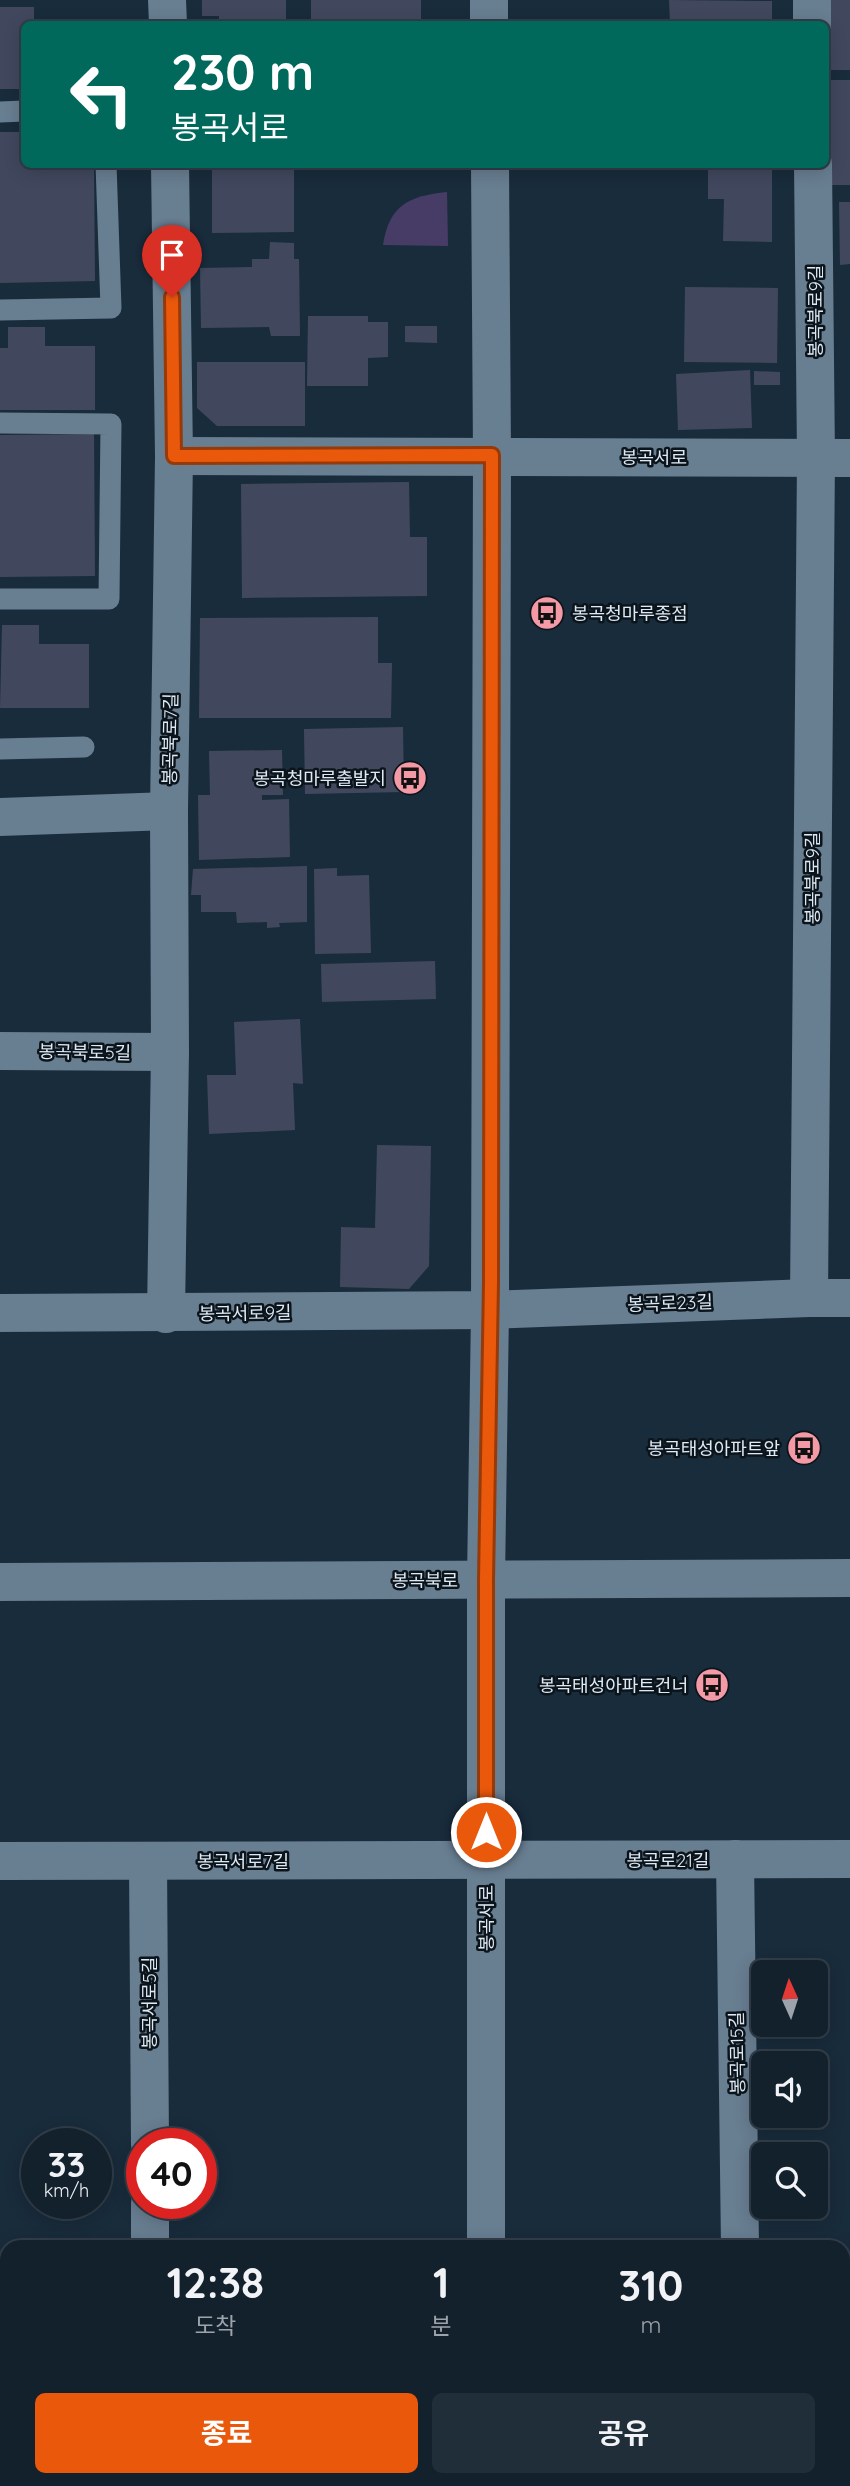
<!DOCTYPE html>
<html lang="ko">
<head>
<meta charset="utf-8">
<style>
  body { margin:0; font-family:Quicksand,"Noto Sans KR",sans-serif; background:#202e39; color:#f1f3f6; height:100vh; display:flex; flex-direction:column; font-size:26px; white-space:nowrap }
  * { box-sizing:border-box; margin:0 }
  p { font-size:23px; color:#9da3aa }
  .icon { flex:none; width:38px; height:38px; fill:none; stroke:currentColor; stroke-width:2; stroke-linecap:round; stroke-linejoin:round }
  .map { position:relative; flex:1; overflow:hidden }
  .sheet { position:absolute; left:0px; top:2240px; width:850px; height:247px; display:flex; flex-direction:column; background:#13212d; border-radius:21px 21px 0 0; box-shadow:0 4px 18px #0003,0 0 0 2px #323e49 }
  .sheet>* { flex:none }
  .guide { position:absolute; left:21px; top:21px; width:808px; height:147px; border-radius:10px; box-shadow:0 4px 18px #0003,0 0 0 2px #323e49; background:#00695c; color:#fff; overflow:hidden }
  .needle { width:46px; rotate:357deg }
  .controls { position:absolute; left:751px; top:1960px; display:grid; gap:14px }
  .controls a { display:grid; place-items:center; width:77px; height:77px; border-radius:10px; background:#13212d; box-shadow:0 4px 18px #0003,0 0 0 2px #323e49; font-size:35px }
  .speed { position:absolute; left:21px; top:2128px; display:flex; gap:14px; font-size:35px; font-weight:700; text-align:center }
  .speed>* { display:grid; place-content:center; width:91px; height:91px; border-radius:50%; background:#13212d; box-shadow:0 4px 18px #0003,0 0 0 2px #323e49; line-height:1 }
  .speed small { font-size:18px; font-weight:400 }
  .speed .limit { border:10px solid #d22; background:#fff; color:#111 }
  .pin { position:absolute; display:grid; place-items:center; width:60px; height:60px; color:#fff; margin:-72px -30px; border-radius:50% 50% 50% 0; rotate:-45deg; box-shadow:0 0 7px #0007 }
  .pin .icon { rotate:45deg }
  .me { position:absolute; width:77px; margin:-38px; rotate:0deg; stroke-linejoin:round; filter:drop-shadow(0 0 5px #0008) }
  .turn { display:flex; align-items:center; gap:24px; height:147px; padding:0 35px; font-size:32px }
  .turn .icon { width:91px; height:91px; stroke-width:2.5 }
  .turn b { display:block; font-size:49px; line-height:60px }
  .eta { display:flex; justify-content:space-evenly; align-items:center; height:119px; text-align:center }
  .eta b { font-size:42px; font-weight:700; line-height:49px }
  .button { display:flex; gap:14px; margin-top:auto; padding:14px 35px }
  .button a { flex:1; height:80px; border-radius:10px; background:#ea580c; color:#fff; font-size:28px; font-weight:700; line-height:80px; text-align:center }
  .button a+a { background:#202e39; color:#f1f3f6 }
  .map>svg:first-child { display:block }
</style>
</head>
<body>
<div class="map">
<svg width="850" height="2486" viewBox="0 0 850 2486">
  <rect width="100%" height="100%" fill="#192c3c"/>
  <path fill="#473c65" d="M 447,192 L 448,246 L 383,245 C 389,205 409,196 447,192 Z"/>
  <g fill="#41485e">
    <path d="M 202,0 L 286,0 L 286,23 L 219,23 L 219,16 L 202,16 Z"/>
    <rect x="311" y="0" width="110" height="24"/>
    <path d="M 669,0 L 772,1 L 772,24 L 670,24 Z"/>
    <rect x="830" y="0" width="20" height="70"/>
    <path d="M 0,7 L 34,7 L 34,24 L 24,24 L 24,89 L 0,89 Z"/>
    <path d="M 828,80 L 850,80 L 850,185 L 830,185 Z"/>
    <path d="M 0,132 L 24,132 L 24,164 L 94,164 L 95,281 L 0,283 Z"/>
    <path d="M 212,164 L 294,164 L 294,232 L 212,233 Z"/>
    <path d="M 708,164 L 772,164 L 772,242 L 723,241 L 724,199 L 708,199 Z"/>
    <path d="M 839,202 L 850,202 L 850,264 L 840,265 Z"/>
    <path d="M 270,242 L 294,243 L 294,259 L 299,259 L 300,336 L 271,336 L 269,327 L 201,328 L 200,268 L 252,267 L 252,259 L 269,259 Z"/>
    <path d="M 685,287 L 778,288 L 777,363 L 684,362 Z"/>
    <path d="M 308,316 L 368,316 L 368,322 L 388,322 L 388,357 L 368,358 L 368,386 L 307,386 Z"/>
    <path d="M 405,326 L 437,326 L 437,343 L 405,342 Z"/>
    <path d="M 8,327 L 45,327 L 45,346 L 95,346 L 95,410 L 0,410 L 0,348 L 8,348 Z"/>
    <path d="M 197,362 L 305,362 L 305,426 L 217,426 L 197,408 Z"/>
    <path d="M 750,370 L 752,428 L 678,430 L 676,374 Z"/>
    <path d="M 754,371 L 780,372 L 780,385 L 754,385 Z"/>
    <path d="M 94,434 L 95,576 L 0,577 L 0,435 Z"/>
    <path d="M 409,482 L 410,537 L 427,537 L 427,596 L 242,598 L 241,484 Z"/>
    <path d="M 378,617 L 378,663 L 392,663 L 391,718 L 199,718 L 200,618 Z"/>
    <path d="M 2,625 L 39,625 L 39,644 L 89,644 L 89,708 L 0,708 Z"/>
    <path d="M 403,727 L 404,792 L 305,794 L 304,729 Z"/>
    <path d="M 282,750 L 283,795 L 262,795 L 262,800 L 289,799 L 290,857 L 199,860 L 198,795 L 210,795 L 209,751 Z"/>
    <path d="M 307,866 L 307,922 L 279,923 L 280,927 L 267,928 L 267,922 L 237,923 L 236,912 L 201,912 L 201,895 L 191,895 L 193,869 Z"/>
    <path d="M 337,868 L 337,876 L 369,875 L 371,953 L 315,954 L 314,869 Z"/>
    <path d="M 435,961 L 436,999 L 322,1002 L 321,964 Z"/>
    <path d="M 300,1019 L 303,1084 L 293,1083 L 295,1130 L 209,1134 L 207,1075 L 236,1075 L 234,1022 Z"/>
    <path d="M 377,1145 L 431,1146 L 429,1266 L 409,1289 L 340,1287 L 341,1227 L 375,1228 Z"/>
  </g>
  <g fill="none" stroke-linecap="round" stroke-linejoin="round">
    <g stroke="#687e91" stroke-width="21">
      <path d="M 0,112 L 24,111"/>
      <path d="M 0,310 L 111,308 L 106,164"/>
      <path d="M 0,423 L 111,424 L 109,599 L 0,599"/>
      <path d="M 0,749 L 84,747"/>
    </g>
    <g stroke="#687e91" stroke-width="38">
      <path d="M 167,0 L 168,24"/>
      <path d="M 812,0 L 812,24"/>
      <path d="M 174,456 L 850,458"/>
      <path d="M 0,817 L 169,811"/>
      <path d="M 0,1051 L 170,1052"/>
      <path d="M 809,1298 L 816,458 L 813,164"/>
      <path d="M 0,1313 L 490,1310 L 809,1298 L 850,1298"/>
      <path d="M 166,1314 L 170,1052 L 169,811 L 174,456 L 170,164"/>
      <path d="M 735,1859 L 740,2247"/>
      <path d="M 0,1861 L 850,1859"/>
      <path d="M 148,1861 L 150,2144"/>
      <path d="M 150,2203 L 150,2247"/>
      <path d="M 152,2480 L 152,2486"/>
      <path d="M 742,2480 L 742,2486"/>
    </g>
    <g stroke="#687e91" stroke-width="38">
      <path d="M 489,0 L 489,24"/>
      <path d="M 0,1582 L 850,1578"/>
      <path d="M 486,2247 L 486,1580 L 490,1310 L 492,455 L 490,164"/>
      <path d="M 486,2480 L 486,2486"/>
    </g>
  </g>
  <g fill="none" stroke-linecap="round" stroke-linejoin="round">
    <g stroke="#983908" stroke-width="18">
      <path id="route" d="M 172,297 L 174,456 L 492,455 L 491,1282 L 486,1580 L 486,1832"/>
    </g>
    <use href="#route" stroke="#ea580c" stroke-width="12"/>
  </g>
  <defs>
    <g id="bus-disc" transform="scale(1.75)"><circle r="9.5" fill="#f49aa7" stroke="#0b141b"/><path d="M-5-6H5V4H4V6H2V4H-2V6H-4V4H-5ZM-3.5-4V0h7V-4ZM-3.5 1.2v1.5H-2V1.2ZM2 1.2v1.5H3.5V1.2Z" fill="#111"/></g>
  </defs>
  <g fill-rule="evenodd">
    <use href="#bus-disc" x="547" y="613"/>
    <use href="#bus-disc" x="410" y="778"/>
    <use href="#bus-disc" x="804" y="1448"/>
    <use href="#bus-disc" x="712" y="1685"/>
  </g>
  <g text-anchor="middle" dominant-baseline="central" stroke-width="5" stroke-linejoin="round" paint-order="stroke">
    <g font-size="18" fill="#dde9f4" stroke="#0b141b">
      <text transform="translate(815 311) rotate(-90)">봉곡북로9길</text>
      <text x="654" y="457">봉곡서로</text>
      <text transform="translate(170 739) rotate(-89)">봉곡북로7길</text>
      <text transform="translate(812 878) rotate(-90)">봉곡북로9길</text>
      <text transform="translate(85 1052) rotate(1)">봉곡북로5길</text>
      <text transform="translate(670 1303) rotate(-2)">봉곡로23길</text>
      <text transform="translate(245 1313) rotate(-1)">봉곡서로9길</text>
      <text x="425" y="1580">봉곡북로</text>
      <text x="668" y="1860">봉곡로21길</text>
      <text x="243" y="1861">봉곡서로7길</text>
      <text transform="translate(486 1918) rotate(-90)">봉곡서로</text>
      <text transform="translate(149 2003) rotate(-90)">봉곡서로5길</text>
      <text transform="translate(737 2053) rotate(-91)">봉곡로15길</text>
    </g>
    <g font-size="18" fill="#dde9f4" stroke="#0b141b" text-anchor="end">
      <text x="572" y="613" text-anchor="start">봉곡청마루종점</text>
      <text x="386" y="778">봉곡청마루출발지</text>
      <text x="780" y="1448">봉곡태성아파트앞</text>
      <text x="688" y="1685">봉곡태성아파트건너</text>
    </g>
  </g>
</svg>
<div class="controls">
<a><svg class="needle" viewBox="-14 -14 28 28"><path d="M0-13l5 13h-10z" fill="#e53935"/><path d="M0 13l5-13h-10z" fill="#9da3aa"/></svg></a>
<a><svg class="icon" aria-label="sound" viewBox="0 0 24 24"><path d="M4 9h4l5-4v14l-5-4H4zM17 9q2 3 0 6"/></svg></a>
<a><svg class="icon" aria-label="search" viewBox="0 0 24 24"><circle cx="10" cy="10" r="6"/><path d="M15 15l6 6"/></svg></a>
</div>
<div class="speed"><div>33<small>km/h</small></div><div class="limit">40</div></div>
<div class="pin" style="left:172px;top:297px;background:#d93025"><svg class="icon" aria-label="arrive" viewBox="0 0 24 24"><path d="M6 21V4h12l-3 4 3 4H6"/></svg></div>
<svg class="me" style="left:486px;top:1832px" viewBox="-20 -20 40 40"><circle r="17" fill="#ea580c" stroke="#fff" stroke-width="3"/><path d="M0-11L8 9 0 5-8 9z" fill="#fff"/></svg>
<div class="guide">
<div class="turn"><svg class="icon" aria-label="left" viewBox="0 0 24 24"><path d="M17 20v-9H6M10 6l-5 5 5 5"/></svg><div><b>230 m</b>봉곡서로</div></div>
</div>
<section class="sheet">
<div class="eta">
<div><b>12:38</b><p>도착</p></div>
<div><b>1</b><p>분</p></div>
<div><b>310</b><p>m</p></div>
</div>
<div class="button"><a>종료</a><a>공유</a></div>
</section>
</div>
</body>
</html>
